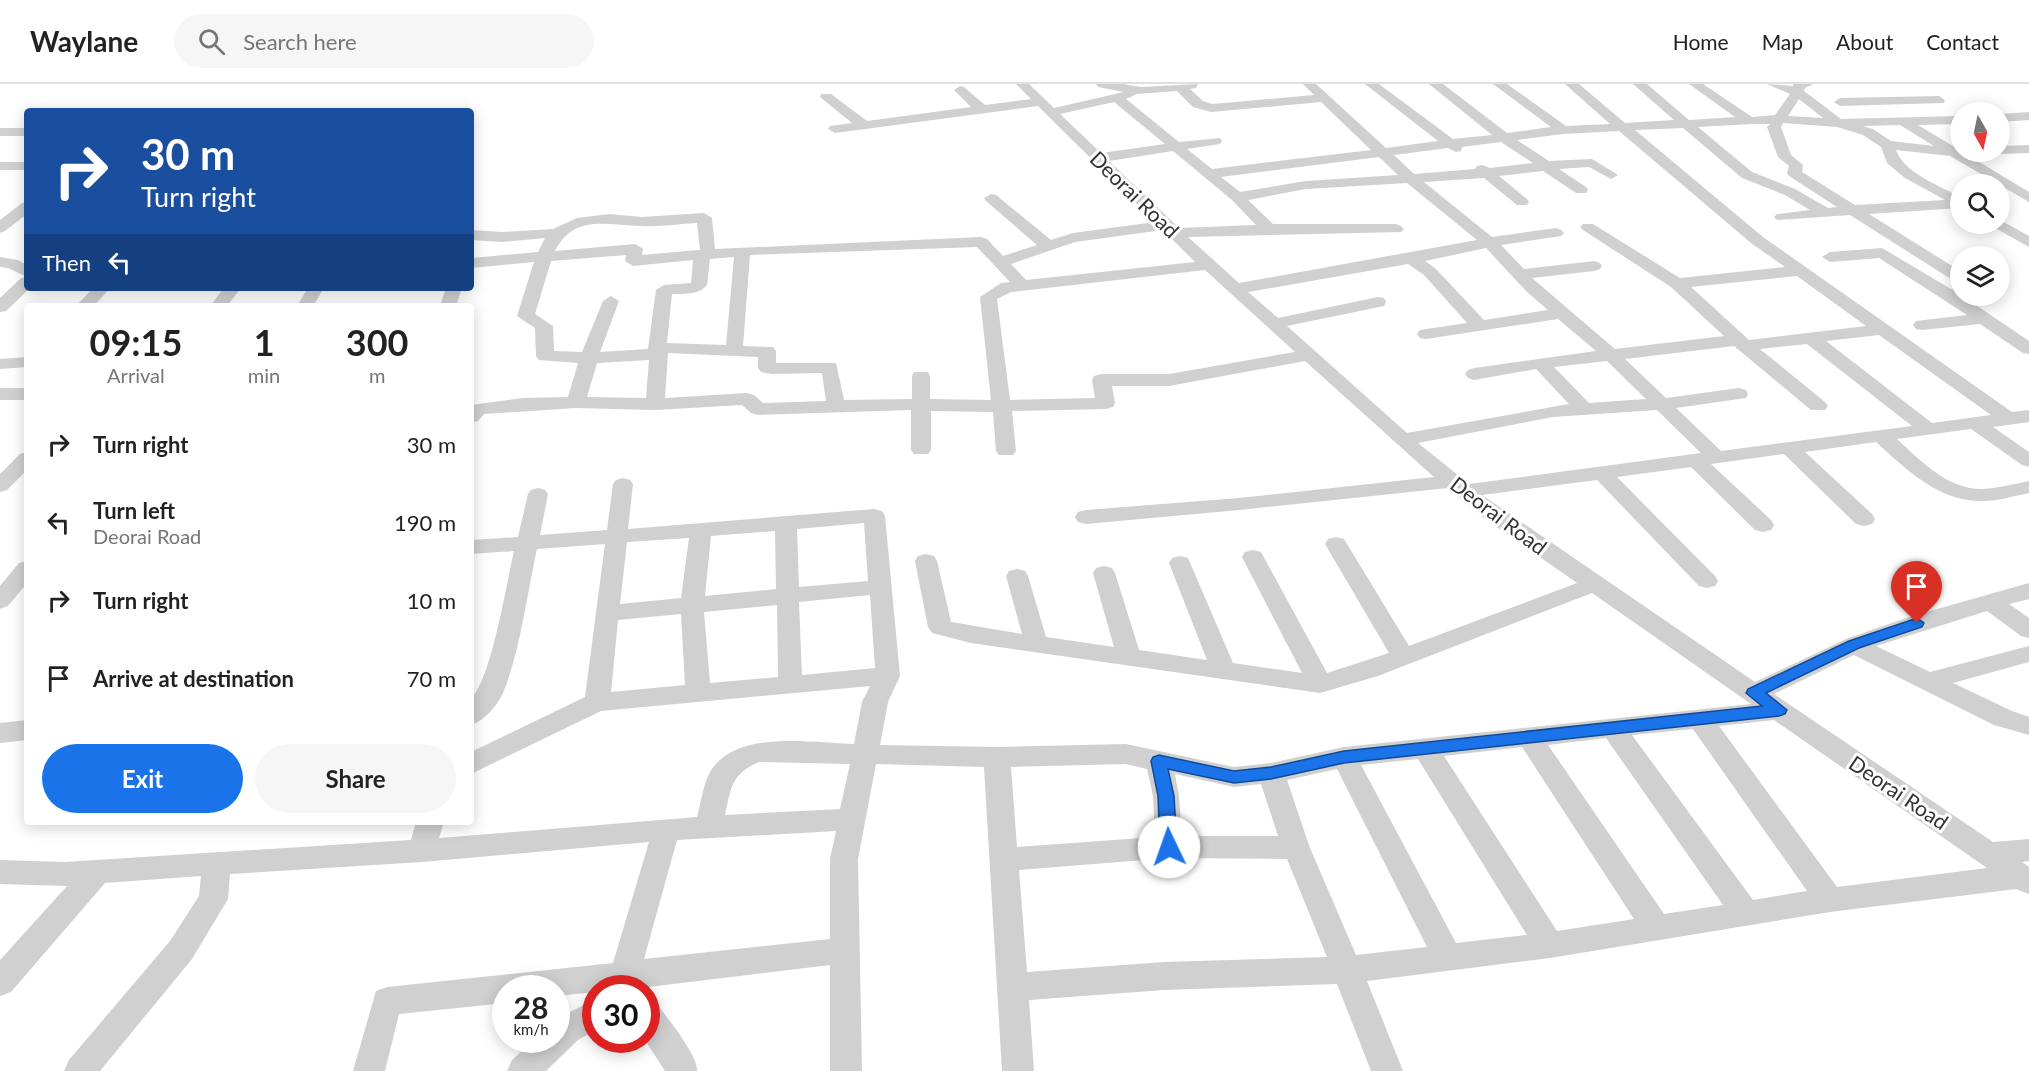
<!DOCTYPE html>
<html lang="en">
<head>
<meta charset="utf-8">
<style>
  body { margin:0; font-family:Lato,sans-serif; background:#f6f6f6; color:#222; height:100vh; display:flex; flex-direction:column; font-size:22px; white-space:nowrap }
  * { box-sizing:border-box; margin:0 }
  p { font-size:20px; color:#767676 }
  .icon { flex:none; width:33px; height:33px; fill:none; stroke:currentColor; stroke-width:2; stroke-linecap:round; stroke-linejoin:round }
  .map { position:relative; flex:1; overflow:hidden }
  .side { position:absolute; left:24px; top:219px; width:450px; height:522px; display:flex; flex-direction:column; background:#fff; border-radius:6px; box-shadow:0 3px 15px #0003 }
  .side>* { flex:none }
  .banner { position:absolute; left:24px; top:24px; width:450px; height:183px; border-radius:6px; box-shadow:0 3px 15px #0003; background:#1a4fa0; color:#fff; overflow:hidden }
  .needle { width:39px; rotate:171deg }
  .controls { position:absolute; left:1950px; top:18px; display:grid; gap:12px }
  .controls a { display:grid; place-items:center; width:60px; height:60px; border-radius:50%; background:#fff; box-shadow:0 3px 15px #0003; font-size:30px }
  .speed { position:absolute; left:492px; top:891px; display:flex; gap:12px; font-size:30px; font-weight:700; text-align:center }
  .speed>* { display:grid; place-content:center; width:78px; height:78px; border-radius:50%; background:#fff; box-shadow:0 3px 15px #0003; line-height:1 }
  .speed small { font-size:15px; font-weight:400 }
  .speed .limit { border:9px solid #d22; background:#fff; color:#111 }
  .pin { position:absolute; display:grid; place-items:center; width:51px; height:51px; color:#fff; margin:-62px -26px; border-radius:50% 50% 50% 0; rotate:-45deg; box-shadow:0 0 6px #0007 }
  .pin .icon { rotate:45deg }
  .me { position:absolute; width:66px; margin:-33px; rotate:357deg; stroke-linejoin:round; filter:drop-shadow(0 0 4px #0008) }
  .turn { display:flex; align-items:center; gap:21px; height:126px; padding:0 18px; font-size:27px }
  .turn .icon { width:78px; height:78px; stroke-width:2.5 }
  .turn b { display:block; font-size:42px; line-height:51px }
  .then { display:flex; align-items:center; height:57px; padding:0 18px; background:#0003; gap:12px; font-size:22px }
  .eta { display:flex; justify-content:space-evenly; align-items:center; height:102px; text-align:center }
  .eta b { font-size:36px; font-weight:700; line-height:42px }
  .button { display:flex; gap:12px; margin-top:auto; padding:12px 18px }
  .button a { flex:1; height:69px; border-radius:36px; background:#1a73e8; color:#fff; font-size:24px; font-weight:700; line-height:69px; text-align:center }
  .button a+a { background:#f6f6f6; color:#222 }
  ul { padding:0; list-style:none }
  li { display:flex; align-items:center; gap:18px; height:78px; padding:0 18px }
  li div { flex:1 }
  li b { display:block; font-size:22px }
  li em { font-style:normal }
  header { display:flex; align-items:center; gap:36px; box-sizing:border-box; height:84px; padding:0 30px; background:#fff; border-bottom:2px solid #e0e0e0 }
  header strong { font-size:28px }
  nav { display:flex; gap:33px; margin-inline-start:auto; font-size:21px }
  .search { width:420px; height:54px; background:#f6f6f6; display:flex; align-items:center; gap:15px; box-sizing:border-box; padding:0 21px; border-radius:33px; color:#767676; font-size:22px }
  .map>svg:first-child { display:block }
</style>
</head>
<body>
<header>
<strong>Waylane</strong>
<div class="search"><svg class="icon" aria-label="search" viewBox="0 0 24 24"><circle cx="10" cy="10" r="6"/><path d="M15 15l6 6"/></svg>Search here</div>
<nav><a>Home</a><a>Map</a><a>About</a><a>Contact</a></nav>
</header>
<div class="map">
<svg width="2029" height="987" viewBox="0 0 2029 987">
  <rect width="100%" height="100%" fill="#fff"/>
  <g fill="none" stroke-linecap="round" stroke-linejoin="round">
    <g fill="#d0d0d0" fill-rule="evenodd">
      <path d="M 1016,0 L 1029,0 L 1054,24 L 1124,8 L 1098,3 L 1096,0 L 1123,0 L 1141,3 L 1198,0 L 1196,4 L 1190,5 L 1203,17 L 1212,20 L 1314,11 L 1303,0 L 1316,0 L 1386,64 L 1438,57 L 1365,0 L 1379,0 L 1453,55 L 1492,51 L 1429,0 L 1443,0 L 1507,49 L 1551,43 L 1493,0 L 1507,0 L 1566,42 L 1610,40 L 1565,0 L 1579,0 L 1625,39 L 1674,36 L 1633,0 L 1647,0 L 1689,36 L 1735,33 L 1689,0 L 1703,0 L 1752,33 L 1775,31 L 1790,10 L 1767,0 L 1793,2 L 1793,0 L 1813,0 L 1805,4 L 1804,7 L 1841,35 L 1960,32 L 1960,40 L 1918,41 L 2029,108 L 2029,118 L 1950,72 L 1896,66 C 1904,89 1940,102 1960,113 L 1960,124 L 1869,130 L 1960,187 L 1960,199 L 1954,197 L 1850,131 L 1777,136 L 1774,133 L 1777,130 L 1810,126 L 1785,111 L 1742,94 L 1683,44 L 1635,46 L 1763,153 L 2012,328 L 2029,326 L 2029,338 L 1993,343 L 2029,368 L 2029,383 L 2022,381 L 1971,345 L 1897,355 C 1921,377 1948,406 1983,405 C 1999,404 2014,400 2029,397 L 2029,409 C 2014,412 1999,417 1983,417 C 1939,418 1907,386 1876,358 L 1805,368 L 1872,430 L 1875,435 L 1872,440 L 1864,442 L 1856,440 L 1784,370 L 1711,380 L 1771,436 L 1774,441 L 1771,446 L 1763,448 L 1755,446 L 1691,383 L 1617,393 L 1715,492 L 1718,497 L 1715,502 L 1707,504 L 1699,502 L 1597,396 L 1482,411 L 1755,598 L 1846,555 L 1909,533 L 2029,499 L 2029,515 L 2009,520 L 2029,534 L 2029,554 L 2021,552 L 1987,527 L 1876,562 L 1930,588 L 2029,562 L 2029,578 L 1953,599 L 2012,627 L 2029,633 L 2029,651 L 1994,641 L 1854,571 L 1774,610 L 1993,758 L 2029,755 L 2029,777 L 2022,778 L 2029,783 L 2029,810 L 2016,805 L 1830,828 L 1550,874 L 1367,897 L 1403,987 L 1371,987 L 1337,900 L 1164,906 L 1029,916 L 1034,987 L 1002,987 L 984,683 L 876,680 L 858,775 L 862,987 L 830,987 L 830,881 L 640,904 L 596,904 L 596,908 L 556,912 L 556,904 L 506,904 L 506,919 L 399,930 L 385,987 L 353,987 L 376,907 L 387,903 L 613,879 L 649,758 L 422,778 L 230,790 L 228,815 L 192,875 L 100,987 L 64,987 L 69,976 L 170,857 L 199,812 L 201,792 L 105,799 L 11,908 L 0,912 L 0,876 L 67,802 L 0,800 L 0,776 L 65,778 L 411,756 L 416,738 L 444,738 L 439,754 L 697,733 C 701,719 703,701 710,688 C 736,645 810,659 854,660 L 862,618 L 870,602 L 601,627 L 471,690 L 471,668 L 585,613 L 605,460 L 537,465 C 527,510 520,568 503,609 C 497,622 484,637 471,641 L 471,615 C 492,592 506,501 514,467 L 471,470 L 471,456 L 518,453 L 528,410 L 531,406 L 538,404 L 545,406 L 548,410 L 540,451 L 607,446 L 613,400 L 616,396 L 623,394 L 630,396 L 633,400 L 628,445 L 874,425 L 882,427 L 885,432 L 900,592 L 888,618 L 880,661 L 997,663 L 1126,660 L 1234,683 L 1271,679 L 1344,663 L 1751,620 L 1592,509 L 1378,592 L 1320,609 L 971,559 L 932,549 L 928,543 L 915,477 L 918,472 L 926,470 L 934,472 L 937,477 L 951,538 L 1022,550 L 1006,492 L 1009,487 L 1017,485 L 1025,487 L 1028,492 L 1046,553 L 1114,563 L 1093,489 L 1096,484 L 1104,482 L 1112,484 L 1115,489 L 1139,566 L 1207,576 L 1169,479 L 1172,474 L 1180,472 L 1188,474 L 1233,579 L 1302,589 L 1242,473 L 1245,468 L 1253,466 L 1261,468 L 1327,589 L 1389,569 L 1325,460 L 1328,455 L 1336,453 L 1344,455 L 1409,562 L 1577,499 L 1484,434 L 1448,404 L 1239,426 L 1086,440 L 1078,438 L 1075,433 L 1078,428 L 1086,426 L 1239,414 L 1434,393 L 1305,277 L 1169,302 L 1112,302 L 1115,319 L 1113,323 L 1106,325 L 1012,327 L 1016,367 L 1013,371 L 999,371 L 996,367 L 993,328 L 931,327 L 931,366 L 928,370 L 914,370 L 911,366 L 911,326 L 758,331 L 751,329 L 742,321 L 655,326 L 576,324 L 484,330 L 478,337 L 471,339 L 471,321 L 523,314 L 568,313 L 578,279 L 539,276 L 536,272 L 535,244 L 517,232 L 534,178 L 471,184 L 471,174 L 538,168 L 545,154 L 502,158 L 471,156 L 471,146 L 502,148 L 553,145 L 577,134 L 609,130 L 642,133 L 704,129 L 712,134 L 715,165 L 981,153 L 987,155 L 1003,172 L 1037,161 L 986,117 L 984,114 L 991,110 L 996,111 L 1051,156 L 1073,149 L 1155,138 L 1038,22 L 835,49 L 828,45 L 830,42 L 852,39 L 820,13 L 821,10 L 831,10 L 867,37 L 971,23 L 954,6 L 960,2 L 964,3 L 985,21 L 1031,15 ZM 1177,7 L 1193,23 L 1211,28 L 1321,18 L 1371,66 L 1212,85 L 1187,65 L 1220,60 L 1222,57 L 1220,54 L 1179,58 L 1126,15 L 1137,10 ZM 1799,15 L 1823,34 L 1788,32 ZM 1114,18 L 1165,60 L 1101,69 L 1060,30 ZM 1783,39 L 1837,43 L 1863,51 L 1881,63 L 1887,79 L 1905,94 L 1945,116 L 1855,121 L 1802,88 L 1803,81 L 1791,71 L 1781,43 ZM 1752,40 L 1770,40 L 1767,43 L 1778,73 L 1789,82 L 1787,89 L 1789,92 L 1837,123 L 1828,124 L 1795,105 L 1752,88 L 1698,43 ZM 1900,41 L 1934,62 L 1891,57 L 1873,45 L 1863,42 ZM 1619,47 L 1751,159 L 1785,183 L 1680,194 L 1593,140 L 1583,140 L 1580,143 L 1583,146 L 1671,203 L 1724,252 L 1615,265 L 1532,194 L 1594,187 L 1600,185 L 1602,182 L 1600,179 L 1594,177 L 1524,185 L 1501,161 L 1561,152 L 1564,149 L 1561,146 L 1556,144 L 1492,153 L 1424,98 L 1484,94 L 1517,121 L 1527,121 L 1529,118 L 1527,115 L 1499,92 L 1543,87 L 1576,109 L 1586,109 L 1588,106 L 1586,103 L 1559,85 L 1589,83 L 1611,95 L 1618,91 L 1592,75 L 1549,77 L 1517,56 L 1563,50 ZM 1501,58 L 1533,79 L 1490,84 L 1482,81 L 1477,82 L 1475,85 L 1414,90 L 1394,71 L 1448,64 L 1456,68 L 1461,67 L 1462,63 ZM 1173,67 L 1232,116 L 1256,141 L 1179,144 L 1109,77 ZM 1379,73 L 1398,91 L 1306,97 L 1240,108 L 1221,93 ZM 1407,99 L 1477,156 L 1239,199 L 1188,153 L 1401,148 L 1404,145 L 1401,142 L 1396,140 L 1273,140 L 1248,116 L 1306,105 ZM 697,139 L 700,166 L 698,166 L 642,171 L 643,165 L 635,160 L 555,167 C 573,130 607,141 641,142 C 659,143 679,140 697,139 ZM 1163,146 L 1195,178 L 1026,196 L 1011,180 L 1075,158 ZM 977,163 L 1010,198 L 1001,199 L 980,213 L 991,316 L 930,315 L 930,292 L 928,288 L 914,288 L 912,292 L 912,315 L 844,316 L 836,279 L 776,279 L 776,267 L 773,263 L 743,262 L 750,171 ZM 1486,164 L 1527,208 L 1548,226 L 1484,236 L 1436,185 L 1425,177 ZM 626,171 L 625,177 L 633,182 L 693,176 L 691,199 L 664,201 L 656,206 L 648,265 L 600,268 L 619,217 L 611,212 L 603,217 L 582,268 L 554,267 L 553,242 L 535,230 L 551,177 ZM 734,173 L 726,261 L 667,259 L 672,210 C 684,210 699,211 707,201 L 710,175 ZM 1408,180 L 1424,191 L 1467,239 L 1420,246 L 1417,250 L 1420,254 L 1426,255 L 1558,235 L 1596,267 L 1474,284 L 1468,286 L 1465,290 L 1468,294 L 1474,296 L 1536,285 L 1569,320 L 1407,349 L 1287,242 L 1384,222 L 1386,218 L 1384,214 L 1378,213 L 1278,234 L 1248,208 ZM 1205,186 L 1295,268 L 1169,290 L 1101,290 L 1094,292 L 1092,296 L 1095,314 L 1010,316 L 997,215 L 1011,208 ZM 1797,192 L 1866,242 L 1749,256 L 1691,203 ZM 1879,251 L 1991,331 L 1932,339 L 1826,257 ZM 1807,260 L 1912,342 L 1721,367 L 1676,324 L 1746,314 L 1748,310 L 1746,306 L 1739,304 L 1666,314 L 1625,275 L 1734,262 L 1811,326 L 1825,326 L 1828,322 L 1825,318 L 1760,265 ZM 668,269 L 758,273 L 758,284 L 761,288 L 771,290 L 822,289 L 826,317 L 763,319 L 754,311 L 747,309 L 665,314 ZM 649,276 L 646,314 L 587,313 L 597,279 ZM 1607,277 L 1646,315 L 1589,319 L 1554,283 ZM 1657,326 L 1701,369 L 1469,400 L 1418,359 L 1553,333 ZM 864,439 L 868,497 L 799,503 L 797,445 ZM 775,447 L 776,505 L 705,512 L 711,452 ZM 689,454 L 681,514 L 620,520 L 627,458 ZM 870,511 L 875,584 L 802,591 L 799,518 ZM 777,521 L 778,593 L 710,599 L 704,528 ZM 681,530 L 685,601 L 611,608 L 618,536 ZM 1774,636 L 1987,784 L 1837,803 L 1719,642 ZM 1693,645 L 1807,807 L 1753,816 L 1632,651 ZM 1606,654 L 1723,821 L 1664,830 L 1548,661 ZM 1522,663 L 1634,835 L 1557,847 L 1444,672 ZM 1418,675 L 1527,851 L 1456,859 L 1361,681 ZM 759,678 L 850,680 L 840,725 L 725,731 C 731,704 731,690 759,678 ZM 1126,680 L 1147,685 L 1153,712 L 1155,753 L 1017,763 L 1011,683 ZM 1337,685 L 1427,863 L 1356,871 L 1310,764 L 1287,696 ZM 1175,690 L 1234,703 L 1261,700 L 1278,752 L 1182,752 L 1179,712 ZM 836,747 L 830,775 L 830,855 L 644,875 L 677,756 ZM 1169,774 L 1287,775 L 1327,873 L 1164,878 L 1027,888 L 1019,786 Z"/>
      <path d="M 1939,12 L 1945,16 L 1944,19 L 1840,22 L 1834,18 L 1840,14 Z"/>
      <path d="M 2029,28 L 2029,36 L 2000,38 L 2000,30 Z"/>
      <rect x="0" y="44" width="27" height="8"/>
      <path d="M 2029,61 L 2029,69 L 2000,70 L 1994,68 L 2000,68 L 2000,62 Z"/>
      <rect x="0" y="78" width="27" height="8"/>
      <path d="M 27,118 L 27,130 L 5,147 L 0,149 L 0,136 L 22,119 Z"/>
      <path d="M 2000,136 L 2029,152 L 2029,163 L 1988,140 L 2000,140 Z"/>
      <path d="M 1882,164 L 1951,205 L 1960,204 L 1960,212 L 1967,212 L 1964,213 L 2029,257 L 2029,270 L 2023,269 L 1980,240 L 1922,246 L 1916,245 L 1913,241 L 1916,237 L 1967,231 L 1879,174 L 1830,178 L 1822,173 L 1830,168 Z"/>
      <path d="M 0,173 L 18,176 L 27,181 L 27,193 L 8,184 L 0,183 Z"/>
      <path d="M 27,193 L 27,204 L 30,204 L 6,227 L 0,228 L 0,214 L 21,194 Z"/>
      <path d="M 93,204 L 110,204 L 94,222 L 76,222 Z"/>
      <path d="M 224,204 L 241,204 L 227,222 L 210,222 Z"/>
      <path d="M 308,204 L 324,204 L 313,222 L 297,222 Z"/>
      <path d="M 446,204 L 462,204 L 456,222 L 440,222 Z"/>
      <path d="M 27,273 L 27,283 L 0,285 L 0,275 Z"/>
      <rect x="0" y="304" width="27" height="12"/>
      <path d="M 27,368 L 27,386 L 7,406 L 0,408 L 0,390 L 20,370 Z"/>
      <path d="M 27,477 L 27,499 L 8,522 L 0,525 L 0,502 L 19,479 Z"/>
      <path d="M 27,636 L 27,656 L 0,659 L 0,639 Z"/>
      <path d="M 596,915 L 596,946 L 578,956 L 546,987 L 507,987 L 512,976 L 534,956 L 556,956 L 556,935 Z"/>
      <path d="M 646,917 C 651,919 656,920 659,923 C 668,934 699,974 697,987 L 665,987 L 645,956 L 646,956 Z"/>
    </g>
  </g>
  <path fill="#1a73e8" stroke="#114b97" stroke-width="1.5" d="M 1917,534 L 1924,539 L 1922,543 L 1859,564 L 1766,609 L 1787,626 L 1785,630 L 1779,632 L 1344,679 L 1271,695 L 1234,699 L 1168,685 L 1174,712 L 1177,763 L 1175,767 L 1169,770 L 1163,767 L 1160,763 L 1158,712 L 1151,677 L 1153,673 L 1159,671 L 1234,687 L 1271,683 L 1344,667 L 1762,622 L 1746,609 L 1748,605 L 1849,557 Z"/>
  <g text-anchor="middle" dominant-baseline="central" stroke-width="6" stroke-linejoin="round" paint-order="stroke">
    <g font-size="21" fill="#333" stroke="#fff">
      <text transform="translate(1135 110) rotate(44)">Deorai Road</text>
      <text transform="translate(1499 431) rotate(37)">Deorai Road</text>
      <text transform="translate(1899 708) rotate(34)">Deorai Road</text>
    </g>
  </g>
</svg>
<div class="controls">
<a><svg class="needle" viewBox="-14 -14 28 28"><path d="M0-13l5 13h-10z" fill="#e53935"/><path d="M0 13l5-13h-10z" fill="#767676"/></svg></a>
<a><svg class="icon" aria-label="search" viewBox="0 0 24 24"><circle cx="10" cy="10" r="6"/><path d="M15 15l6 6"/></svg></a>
<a><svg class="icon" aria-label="layers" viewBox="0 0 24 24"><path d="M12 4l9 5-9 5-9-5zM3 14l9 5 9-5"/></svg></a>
</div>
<div class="speed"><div>28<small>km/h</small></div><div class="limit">30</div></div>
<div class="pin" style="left:1917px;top:539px;background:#d93025"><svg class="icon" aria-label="arrive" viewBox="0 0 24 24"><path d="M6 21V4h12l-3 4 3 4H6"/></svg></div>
<svg class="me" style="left:1169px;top:763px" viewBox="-20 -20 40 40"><circle r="19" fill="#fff"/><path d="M0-13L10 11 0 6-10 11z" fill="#1a73e8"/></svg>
<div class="banner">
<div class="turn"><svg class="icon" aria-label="right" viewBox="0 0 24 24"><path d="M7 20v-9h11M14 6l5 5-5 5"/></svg><div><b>30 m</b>Turn right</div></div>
<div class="then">Then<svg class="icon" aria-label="left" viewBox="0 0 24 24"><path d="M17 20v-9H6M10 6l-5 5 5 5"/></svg></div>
</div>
<section class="side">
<div class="eta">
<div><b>09:15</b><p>Arrival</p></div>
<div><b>1</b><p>min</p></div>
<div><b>300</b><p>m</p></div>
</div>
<ul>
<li><svg class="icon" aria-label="right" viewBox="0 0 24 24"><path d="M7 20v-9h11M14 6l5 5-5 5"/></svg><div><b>Turn right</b></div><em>30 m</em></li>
<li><svg class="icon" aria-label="left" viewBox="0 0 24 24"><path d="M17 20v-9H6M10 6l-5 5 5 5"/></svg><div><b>Turn left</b><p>Deorai Road</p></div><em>190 m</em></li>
<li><svg class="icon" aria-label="right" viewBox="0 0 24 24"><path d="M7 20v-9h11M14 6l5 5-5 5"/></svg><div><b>Turn right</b></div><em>10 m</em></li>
<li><svg class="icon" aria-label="arrive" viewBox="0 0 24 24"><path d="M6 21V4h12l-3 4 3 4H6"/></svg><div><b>Arrive at destination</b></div><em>70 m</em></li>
</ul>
<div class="button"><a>Exit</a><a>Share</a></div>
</section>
</div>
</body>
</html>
